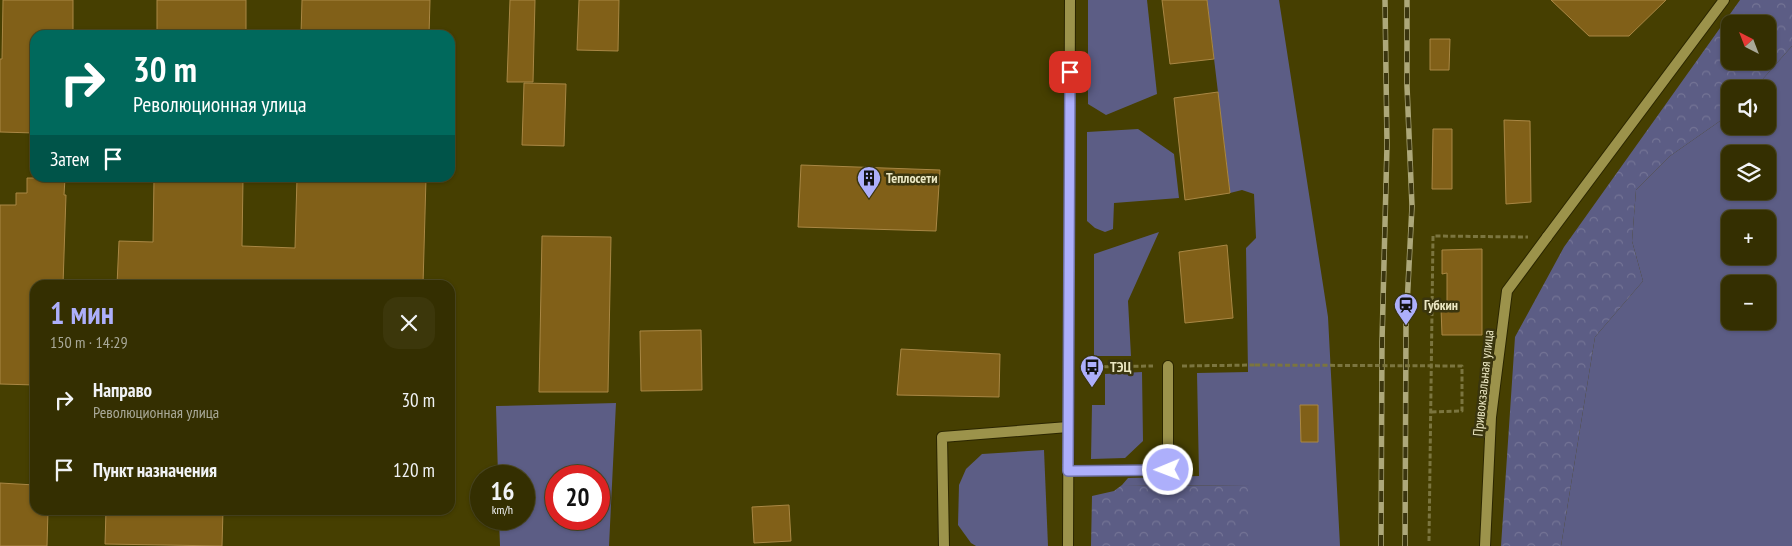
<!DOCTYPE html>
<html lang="ru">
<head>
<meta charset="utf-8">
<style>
  body { margin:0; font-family:"PT Sans Narrow",sans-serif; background:#3c370b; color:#f1f3f6; height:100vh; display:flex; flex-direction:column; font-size:19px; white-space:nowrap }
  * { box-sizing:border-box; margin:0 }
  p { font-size:16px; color:#a9a999 }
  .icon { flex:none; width:28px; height:28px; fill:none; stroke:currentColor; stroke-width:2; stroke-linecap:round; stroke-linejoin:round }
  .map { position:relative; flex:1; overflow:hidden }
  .drawer { position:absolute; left:30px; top:280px; width:425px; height:235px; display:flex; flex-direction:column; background:#342f01; border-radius:15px; box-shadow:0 1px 4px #0004,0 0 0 1px #4e4a23 }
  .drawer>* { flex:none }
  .hud { position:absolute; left:30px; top:30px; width:425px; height:152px; border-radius:15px; box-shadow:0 1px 4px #0004,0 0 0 1px #4e4a23; background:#00695c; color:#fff; overflow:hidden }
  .needle { width:32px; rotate:318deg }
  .fabs { position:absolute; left:1721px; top:15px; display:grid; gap:10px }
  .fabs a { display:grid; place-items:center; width:55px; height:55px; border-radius:10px; background:#342f01; box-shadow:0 1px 4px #0004,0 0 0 1px #4e4a23; font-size:25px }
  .speed { position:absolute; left:470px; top:465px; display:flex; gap:10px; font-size:25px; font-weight:700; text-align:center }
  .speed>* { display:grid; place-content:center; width:65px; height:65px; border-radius:50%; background:#342f01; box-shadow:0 1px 4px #0004,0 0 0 1px #4e4a23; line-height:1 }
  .speed small { font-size:12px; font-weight:400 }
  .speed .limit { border:8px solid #d22; background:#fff; color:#111 }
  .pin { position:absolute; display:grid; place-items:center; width:42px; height:42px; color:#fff; margin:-21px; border-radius:10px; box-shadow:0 2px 8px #0006 }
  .me { position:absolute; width:55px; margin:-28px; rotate:269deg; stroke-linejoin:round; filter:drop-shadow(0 0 4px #0008) }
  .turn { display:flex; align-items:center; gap:18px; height:105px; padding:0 20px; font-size:22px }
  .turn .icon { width:65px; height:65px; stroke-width:2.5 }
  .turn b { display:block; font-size:35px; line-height:42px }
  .then { display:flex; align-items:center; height:48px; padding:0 20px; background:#0003; gap:10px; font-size:19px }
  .round { display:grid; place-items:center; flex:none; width:52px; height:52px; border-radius:15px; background:#3c370b }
  .head { display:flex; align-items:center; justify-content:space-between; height:85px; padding:0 20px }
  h1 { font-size:30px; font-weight:600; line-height:38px; color:#adaffb }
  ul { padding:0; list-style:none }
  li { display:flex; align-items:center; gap:15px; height:70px; padding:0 20px }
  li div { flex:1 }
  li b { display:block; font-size:19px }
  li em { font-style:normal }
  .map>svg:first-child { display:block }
</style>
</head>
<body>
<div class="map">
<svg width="1792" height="546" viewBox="0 0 1792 546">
  <defs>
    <pattern id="forest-crowns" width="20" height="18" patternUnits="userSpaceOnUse" patternTransform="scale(1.25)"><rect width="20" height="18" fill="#5c5d85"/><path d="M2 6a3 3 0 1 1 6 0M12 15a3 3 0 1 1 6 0" fill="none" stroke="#747495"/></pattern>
  </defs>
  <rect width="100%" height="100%" fill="#463f01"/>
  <g fill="#5c5d85" fill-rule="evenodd">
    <path d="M 1088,0 L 1147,0 L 1157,94 L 1106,115 L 1088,104 Z"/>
    <path d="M 1207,0 L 1279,0 L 1328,317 L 1340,546 L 1249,546 L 1249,486 L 1122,485 L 1128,478 L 1199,476 L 1197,373 L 1248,372 L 1246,248 L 1256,238 L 1254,194 L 1242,190 L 1230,193 Z"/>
    <path d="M 1792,46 L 1792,546 L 1561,546 L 1595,337 L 1643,281 L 1632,241 L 1636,190 L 1670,156 L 1730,114 L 1730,126 L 1768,126 L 1768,89 L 1754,89 ZM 1730,154 L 1768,154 L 1768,191 L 1730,191 ZM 1730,219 L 1768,219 L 1768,256 L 1730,256 ZM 1730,284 L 1768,284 L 1768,321 L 1730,321 Z"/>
    <path d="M 1138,129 L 1174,154 L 1179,198 L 1114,203 L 1113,229 L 1105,232 L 1095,228 L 1087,221 L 1087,132 Z"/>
    <path d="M 1159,232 L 1128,301 L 1131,356 L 1094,356 L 1094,254 Z"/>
    <path d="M 1142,372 L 1143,441 L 1125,458 L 1091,459 L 1092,405 L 1105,405 L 1105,374 Z"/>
    <path d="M 616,403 L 609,546 L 500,546 L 499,519 L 524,519 L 524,476 L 498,476 L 496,406 ZM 599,476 L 599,519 L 556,519 L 556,476 Z"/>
    <path d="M 1044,450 L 1048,546 L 976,546 L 971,543 L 958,525 L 959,485 L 966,469 L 982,454 Z"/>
  </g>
  <g fill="url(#forest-crowns)" fill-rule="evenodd">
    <path d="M 1740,0 L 1792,0 L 1792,46 L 1754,89 L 1730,89 L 1730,114 L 1670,156 L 1636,190 L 1632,241 L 1643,281 L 1595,337 L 1561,546 L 1501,546 L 1515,337 L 1564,247 ZM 1730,24 L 1768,24 L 1768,61 L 1730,61 Z"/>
    <path d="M 1122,485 L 1249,486 L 1249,546 L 1091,546 L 1092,496 L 1114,491 Z"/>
  </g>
  <g fill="#816018" stroke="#a98744">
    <path d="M 3,0 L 73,0 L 73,35 L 35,35 L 35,133 L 0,132 L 0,59 L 2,59 Z"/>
    <rect x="157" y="0" width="89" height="35"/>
    <path d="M 302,0 L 430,0 L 429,35 L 301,35 Z"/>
    <path d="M 510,0 L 535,0 L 533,82 L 507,82 Z"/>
    <path d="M 579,0 L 619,0 L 618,51 L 577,50 Z"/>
    <path d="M 1162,0 L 1207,0 L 1214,59 L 1170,64 Z"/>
    <path d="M 1551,0 L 1666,0 L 1629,36 L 1589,36 Z"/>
    <path d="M 1430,39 L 1450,39 L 1449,70 L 1430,70 Z"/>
    <path d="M 524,83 L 566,84 L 564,146 L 522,145 Z"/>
    <path d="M 1218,92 L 1230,193 L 1185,200 L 1174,98 Z"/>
    <path d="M 1504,120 L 1530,121 L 1531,202 L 1506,204 Z"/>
    <path d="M 1433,129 L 1452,129 L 1452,189 L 1432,189 Z"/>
    <path d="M 801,165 L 940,170 L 936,231 L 798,227 Z"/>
    <path d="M 27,178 L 65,178 L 64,195 L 66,195 L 63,285 L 35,285 L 35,385 L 0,384 L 0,205 L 16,205 L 16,193 L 27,193 Z"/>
    <path d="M 154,178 L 243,178 L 242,246 L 295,248 L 297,178 L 426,178 L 423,285 L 117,285 L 119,241 L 153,242 Z"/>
    <path d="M 542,236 L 611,237 L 608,392 L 539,392 Z"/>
    <path d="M 1227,245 L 1233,318 L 1185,323 L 1179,252 Z"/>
    <path d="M 1482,249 L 1482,335 L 1442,335 L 1441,308 L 1447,308 L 1447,273 L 1442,274 L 1442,250 Z"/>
    <path d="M 701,330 L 702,390 L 641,391 L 640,331 Z"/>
    <path d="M 901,349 L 1000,354 L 999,397 L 897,395 Z"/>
    <path d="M 1300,405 L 1318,405 L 1318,442 L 1301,442 Z"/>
    <path d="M 0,483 L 35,485 L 35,510 L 48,510 L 47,546 L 0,546 Z"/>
    <path d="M 789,505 L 791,541 L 754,543 L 752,507 Z"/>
    <path d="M 106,510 L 223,510 L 222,546 L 105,544 Z"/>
  </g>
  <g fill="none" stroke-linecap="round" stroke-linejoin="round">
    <g stroke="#2b2600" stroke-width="12">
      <g id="service">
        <path d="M 1547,237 L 1724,0"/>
        <path d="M 1068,471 L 1168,470 L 1168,366"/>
        <path d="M 944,546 L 942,437 L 1068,427"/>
      </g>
    </g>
    <g stroke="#2b2600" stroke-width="12">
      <path id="minor" d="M 1485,546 L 1491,417 L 1507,291 L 1547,237"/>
    </g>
    <g stroke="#2b2600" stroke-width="12">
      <path id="tertiary" d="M 1068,546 L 1070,0"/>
    </g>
    <g stroke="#7b753f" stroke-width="3" stroke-dasharray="5 2.5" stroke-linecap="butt">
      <path d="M 1182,366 L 1255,365"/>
      <path d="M 1096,367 L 1153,366"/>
      <path d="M 1429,541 L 1433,236 L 1528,237"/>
    </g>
    <use href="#service" stroke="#9c934b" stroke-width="10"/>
    <use href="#minor" stroke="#9c934b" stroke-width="10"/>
    <use href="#tertiary" stroke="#9c934b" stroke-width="10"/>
    <g stroke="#ada87a" stroke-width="5.5">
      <g id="rail">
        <path d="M 1381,546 L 1382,342 L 1387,145 L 1385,0"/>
        <path d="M 1405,546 L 1406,326 L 1412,206 L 1407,86 L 1407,0"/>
      </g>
    </g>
    <use href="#rail" stroke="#3a350e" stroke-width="4" stroke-dasharray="11" stroke-linecap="butt"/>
    <path stroke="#7b753f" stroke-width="3" stroke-dasharray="5 2.5" stroke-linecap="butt" d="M 1255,365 L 1462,366 L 1462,411 L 1431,412"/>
  </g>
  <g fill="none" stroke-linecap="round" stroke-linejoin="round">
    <g stroke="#7072a3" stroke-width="12">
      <path id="route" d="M 1070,72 L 1068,471 L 1168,470"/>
    </g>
    <use href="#route" stroke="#adaffb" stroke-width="9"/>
  </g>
  <defs>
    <g id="building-pin" transform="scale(1.25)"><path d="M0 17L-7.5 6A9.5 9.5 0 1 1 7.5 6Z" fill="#adaffb" stroke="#3a350e"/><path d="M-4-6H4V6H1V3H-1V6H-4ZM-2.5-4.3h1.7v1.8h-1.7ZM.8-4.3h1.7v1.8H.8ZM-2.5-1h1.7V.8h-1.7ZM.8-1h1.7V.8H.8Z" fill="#111"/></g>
    <g id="station-pin" transform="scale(1.25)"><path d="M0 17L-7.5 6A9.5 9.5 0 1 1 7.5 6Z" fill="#adaffb" stroke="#3a350e"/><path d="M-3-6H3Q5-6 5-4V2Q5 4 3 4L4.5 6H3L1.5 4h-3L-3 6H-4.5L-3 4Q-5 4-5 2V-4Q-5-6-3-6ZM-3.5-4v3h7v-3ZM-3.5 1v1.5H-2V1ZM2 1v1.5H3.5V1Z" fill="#111"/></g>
    <g id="bus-pin" transform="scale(1.25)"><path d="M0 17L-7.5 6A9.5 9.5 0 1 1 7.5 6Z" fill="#adaffb" stroke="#3a350e"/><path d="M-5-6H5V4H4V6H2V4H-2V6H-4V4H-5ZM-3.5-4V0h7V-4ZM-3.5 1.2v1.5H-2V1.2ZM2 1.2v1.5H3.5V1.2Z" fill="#111"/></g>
  </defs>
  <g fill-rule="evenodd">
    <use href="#building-pin" x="869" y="178"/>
    <use href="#station-pin" x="1406" y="305"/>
    <use href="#bus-pin" x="1092" y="367"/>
  </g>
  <g text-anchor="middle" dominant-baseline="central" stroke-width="5" stroke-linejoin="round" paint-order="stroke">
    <g font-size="14" font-weight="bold" fill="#ebe7c3" stroke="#3a350e" text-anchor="start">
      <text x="886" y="178">Теплосети</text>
      <text x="1424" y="305">Губкин</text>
      <text x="1110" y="367">ТЭЦ</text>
    </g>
    <g font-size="14" fill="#ebe7c3" stroke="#3a350e">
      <text transform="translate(1483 383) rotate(-84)">Привокзальная улица</text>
    </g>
  </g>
</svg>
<div class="fabs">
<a><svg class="needle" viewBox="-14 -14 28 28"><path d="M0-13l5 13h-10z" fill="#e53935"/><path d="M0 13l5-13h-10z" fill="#a9a999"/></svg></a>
<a><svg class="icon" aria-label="sound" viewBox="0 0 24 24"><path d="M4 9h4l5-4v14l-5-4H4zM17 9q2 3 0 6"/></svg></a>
<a><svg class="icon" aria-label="layers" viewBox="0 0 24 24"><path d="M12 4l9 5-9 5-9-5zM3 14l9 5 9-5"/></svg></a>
<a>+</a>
<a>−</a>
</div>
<div class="speed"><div>16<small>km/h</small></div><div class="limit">20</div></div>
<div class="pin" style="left:1070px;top:72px;background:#d93025"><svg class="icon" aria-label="arrive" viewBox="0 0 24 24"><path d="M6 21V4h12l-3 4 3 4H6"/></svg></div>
<svg class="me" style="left:1168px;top:470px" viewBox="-20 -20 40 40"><circle r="17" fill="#adaffb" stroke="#fff" stroke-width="3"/><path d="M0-11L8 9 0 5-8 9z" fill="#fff"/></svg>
<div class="hud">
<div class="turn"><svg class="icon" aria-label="right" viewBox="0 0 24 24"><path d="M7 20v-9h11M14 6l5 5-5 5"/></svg><div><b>30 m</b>Революционная улица</div></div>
<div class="then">Затем<svg class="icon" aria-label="arrive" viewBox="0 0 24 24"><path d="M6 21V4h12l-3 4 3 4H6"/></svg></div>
</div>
<section class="drawer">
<div class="head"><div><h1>1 мин</h1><p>150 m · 14:29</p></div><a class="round"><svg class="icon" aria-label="close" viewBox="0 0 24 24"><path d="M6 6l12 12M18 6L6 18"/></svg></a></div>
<ul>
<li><svg class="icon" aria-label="right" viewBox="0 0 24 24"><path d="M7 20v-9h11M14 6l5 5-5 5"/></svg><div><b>Направо</b><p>Революционная улица</p></div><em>30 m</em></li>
<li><svg class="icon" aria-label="arrive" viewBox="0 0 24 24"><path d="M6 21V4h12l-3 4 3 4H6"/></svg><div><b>Пункт назначения</b></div><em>120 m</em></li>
</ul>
</section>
</div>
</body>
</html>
